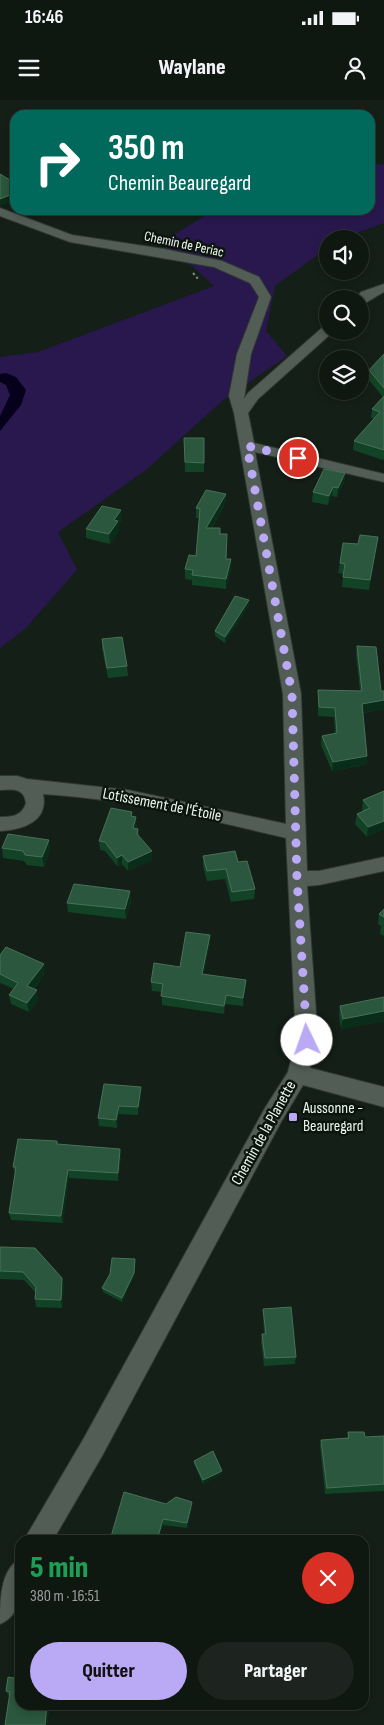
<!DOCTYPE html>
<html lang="fr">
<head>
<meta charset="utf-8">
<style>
  body { margin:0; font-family:"Sofia Sans Condensed",sans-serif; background:#1d241f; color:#f1f3f6; height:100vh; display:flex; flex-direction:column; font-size:19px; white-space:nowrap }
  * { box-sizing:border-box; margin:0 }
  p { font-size:16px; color:#9b9f9f }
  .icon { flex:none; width:28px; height:28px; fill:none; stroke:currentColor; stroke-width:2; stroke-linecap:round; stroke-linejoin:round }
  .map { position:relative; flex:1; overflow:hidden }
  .details { position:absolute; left:15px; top:1435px; width:354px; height:175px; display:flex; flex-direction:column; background:#0f1711; border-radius:15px; box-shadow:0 2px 8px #0003,0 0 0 1px #2f3631 }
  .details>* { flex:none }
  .top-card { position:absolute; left:10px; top:10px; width:365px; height:105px; border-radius:15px; box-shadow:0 2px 8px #0003,0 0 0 1px #2f3631; background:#00695c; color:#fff; overflow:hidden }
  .fabs { position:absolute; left:319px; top:130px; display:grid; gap:10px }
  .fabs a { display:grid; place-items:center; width:50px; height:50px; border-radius:50%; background:#0f1711; box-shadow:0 2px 8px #0003,0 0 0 1px #2f3631; font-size:25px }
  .pin { position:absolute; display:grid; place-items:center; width:42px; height:42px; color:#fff; margin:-21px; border:2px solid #fff; border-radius:50%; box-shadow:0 1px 5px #0007 }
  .me { position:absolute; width:55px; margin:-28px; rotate:357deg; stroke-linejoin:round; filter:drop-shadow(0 0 4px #0008) }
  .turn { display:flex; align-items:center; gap:18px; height:105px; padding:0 15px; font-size:22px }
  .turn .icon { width:65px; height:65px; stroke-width:2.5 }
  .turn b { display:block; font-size:35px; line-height:42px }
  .round { display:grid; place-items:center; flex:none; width:52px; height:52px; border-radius:26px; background:#1d241f }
  .summary { display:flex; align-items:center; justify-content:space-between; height:85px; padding:0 15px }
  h1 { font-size:30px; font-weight:800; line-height:38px; color:#1e9e55 }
  .action { display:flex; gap:10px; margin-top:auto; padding:10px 15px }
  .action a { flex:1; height:58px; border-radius:30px; background:#baaaf6; color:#111; font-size:20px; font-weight:800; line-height:58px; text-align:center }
  .action a+a { background:#1d241f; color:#f1f3f6 }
  .status { display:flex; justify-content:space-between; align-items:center; height:35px; padding:0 25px; background:#0f1711; direction:ltr }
  .status svg { height:14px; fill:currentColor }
  header { display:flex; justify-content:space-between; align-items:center; height:65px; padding:0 15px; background:#0f1711; font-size:22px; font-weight:800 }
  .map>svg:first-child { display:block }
</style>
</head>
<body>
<div class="status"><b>16:46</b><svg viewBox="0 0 49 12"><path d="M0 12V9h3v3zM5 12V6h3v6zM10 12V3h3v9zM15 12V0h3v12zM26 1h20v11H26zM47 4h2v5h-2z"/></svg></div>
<header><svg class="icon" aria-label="menu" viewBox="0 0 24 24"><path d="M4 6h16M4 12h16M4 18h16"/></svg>Waylane<svg class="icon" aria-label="person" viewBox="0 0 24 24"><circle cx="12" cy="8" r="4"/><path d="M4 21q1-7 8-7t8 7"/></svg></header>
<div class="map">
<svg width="384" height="1625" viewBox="0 0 384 1625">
  <rect width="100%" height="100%" fill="#141f17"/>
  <path fill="#29184e" d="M 370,63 L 384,65 L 384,123 L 340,139 L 328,139 L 327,148 L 275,186 L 266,231 L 287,256 L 222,301 L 146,370 L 58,432 L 77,470 L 24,530 L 0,548 L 0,257 L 38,252 L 214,186 L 191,165 L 173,159 L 161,143 L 214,110 L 370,110 Z"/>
  <path fill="#07001d" d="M 6,273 L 16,277 L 26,290 L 21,305 L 0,331 L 0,316 L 10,295 L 6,285 L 0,282 L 0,274 Z"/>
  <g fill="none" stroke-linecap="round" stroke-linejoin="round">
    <g stroke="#313833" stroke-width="2">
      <g id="street">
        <path d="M 0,108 L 72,135 L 164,149 L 222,161 L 259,177 L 271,197 L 251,254 L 244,299 L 248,293 L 323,227 L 328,226 L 328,231 L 334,231 L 258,299 L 248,313 L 254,343 L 384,374 L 384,382 L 255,352 L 301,594 L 307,771 L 319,771 L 384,757 L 384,771 L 319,785 L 307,786 L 318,940 L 310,968 L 384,987 L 384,1007 L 303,985 L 281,1022 L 102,1356 L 53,1440 L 24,1440 L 84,1338 L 265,1008 L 288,972 L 296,940 L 286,738 C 206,719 126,699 43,694 C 49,721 23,730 0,731 L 0,717 C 12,717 22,716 26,703 C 24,688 13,689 0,690 L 0,676 L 17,676 L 27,679 L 128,690 L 286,724 L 283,594 L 234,313 L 229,296 L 237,254 L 259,197 L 250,183 L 214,167 L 70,142 L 0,116 Z"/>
        <path d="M 384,184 L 384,192 C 376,196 367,203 360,205 L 360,199 L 355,199 L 361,192 Z"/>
        <path d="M 20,1459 C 20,1482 26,1513 0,1524 C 0,1501 0,1470 20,1459 Z"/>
      </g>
    </g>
    <path stroke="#808982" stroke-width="2" stroke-dasharray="2.5 2.5" stroke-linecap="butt" d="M 193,173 L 199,180"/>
    <use href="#street" fill="#525e55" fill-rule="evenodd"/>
  </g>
  <g fill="#134327">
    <path d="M 384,254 L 384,358 L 383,360 L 353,350 L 354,341 L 374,319 L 371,318 L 372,309 L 383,297 L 368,279 L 369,270 Z"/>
    <path d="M 184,338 L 204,338 L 204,372 L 185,372 Z"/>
    <path d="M 345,373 L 344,382 L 337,397 L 332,396 L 328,405 L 312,402 L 313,392 Z"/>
    <path d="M 226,394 L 225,404 L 212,428 L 220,434 L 226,459 L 231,469 L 226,489 L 192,485 L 192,480 L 185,479 L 185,469 L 196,456 L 199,418 L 196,418 L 196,408 Z"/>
    <path d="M 122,420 L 119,424 L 119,431 L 110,444 L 86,438 L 86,429 Z"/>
    <path d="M 378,437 L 369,490 L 342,487 L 343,474 L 338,473 L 340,463 L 358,444 Z"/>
    <path d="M 249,505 L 225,543 L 215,536 L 215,531 Z"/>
    <path d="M 102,539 L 127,566 L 128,576 L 108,578 L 102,549 Z"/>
    <path d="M 357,546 L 384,609 L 363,613 L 367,656 L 366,665 L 332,671 L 321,645 L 322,636 L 335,634 L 334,617 L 318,616 L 318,590 L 360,591 L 356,556 Z"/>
    <path d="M 384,691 L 367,737 L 355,724 L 357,714 L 363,711 L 362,710 L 363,700 Z"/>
    <path d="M 132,716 L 137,726 L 136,728 L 138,729 L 139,736 L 152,751 L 152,760 L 128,771 L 122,764 L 118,767 L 105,751 L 100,750 L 99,741 Z"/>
    <path d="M 49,740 L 50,750 L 44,767 L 27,765 L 24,761 L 3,758 L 2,748 Z"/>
    <path d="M 203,756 L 238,762 L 255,789 L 254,799 L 231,802 L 225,779 L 207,781 L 203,766 Z"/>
    <path d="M 130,791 L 131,801 L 126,819 L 68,812 L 67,803 Z"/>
    <path d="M 384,809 L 384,836 L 380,834 L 381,826 L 378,824 L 379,814 Z"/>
    <path d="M 210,843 L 203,875 L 246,880 L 243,906 L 225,904 L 224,914 L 162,905 L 162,892 L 152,891 L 151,882 L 180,867 Z"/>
    <path d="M 0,855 L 45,873 L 34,889 L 38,900 L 29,912 L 11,904 L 9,895 L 14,889 L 0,883 Z"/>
    <path d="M 384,897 L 384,921 L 341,929 L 339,915 L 340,906 Z"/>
    <path d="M 141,987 L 141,996 L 138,1015 L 119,1014 L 117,1028 L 99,1026 L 98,1018 Z"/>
    <path d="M 58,1044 L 120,1049 L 121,1056 L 118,1081 L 69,1078 L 63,1123 L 11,1120 L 9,1113 L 15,1074 L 13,1067 Z"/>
    <path d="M 0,1147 L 62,1178 L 64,1185 L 62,1208 L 36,1207 L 35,1199 L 35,1192 L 24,1180 L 0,1179 Z"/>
    <path d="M 135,1159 L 134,1177 L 122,1202 L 103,1192 L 102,1188 Z"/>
    <path d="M 263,1209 L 296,1257 L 295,1264 L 264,1266 L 261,1242 L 262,1234 L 264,1234 L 263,1216 Z"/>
    <path d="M 348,1332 L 365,1337 L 384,1336 L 384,1391 L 325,1394 L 320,1346 L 321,1340 L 347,1338 Z"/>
    <path d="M 194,1361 L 222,1374 L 203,1384 L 194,1364 Z"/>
    <path d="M 166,1404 L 192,1408 L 187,1428 L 163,1425 L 159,1440 L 110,1440 Z"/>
    <path d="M 8,1577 L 20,1605 L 50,1605 L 47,1625 L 5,1625 L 10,1596 L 8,1595 L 6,1591 Z"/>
  </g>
  <g fill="#092d18">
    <path d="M 15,93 L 15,100 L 0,106 L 0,99 Z"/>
    <path d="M 345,373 L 344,382 L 337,397 L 338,388 Z"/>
    <path d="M 333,387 L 332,396 L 328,405 L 329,396 Z"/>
    <path d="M 226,394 L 225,404 L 206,438 L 206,428 Z"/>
    <path d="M 121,410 L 122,420 L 119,424 L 119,431 L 110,444 L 109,434 L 114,420 Z"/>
    <path d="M 378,437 L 377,447 L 369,490 L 370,480 Z"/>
    <path d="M 231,459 L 231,469 L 226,489 L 226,479 Z"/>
    <path d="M 249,500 L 249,505 L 225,543 L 225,537 Z"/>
    <path d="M 384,600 L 384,609 L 361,613 L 362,604 Z"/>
    <path d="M 367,656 L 366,665 L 332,671 L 333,662 Z"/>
    <path d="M 136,717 L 137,726 L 134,737 L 133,728 Z"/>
    <path d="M 384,721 L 384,730 L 367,737 L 368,727 Z"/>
    <path d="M 49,740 L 50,750 L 44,767 L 42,757 Z"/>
    <path d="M 152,751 L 152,760 L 128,771 L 128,762 Z"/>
    <path d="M 122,755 L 122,764 L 118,767 L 117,758 Z"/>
    <path d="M 130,791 L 131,801 L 126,819 L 125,809 Z"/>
    <path d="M 210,835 L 210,843 L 202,883 L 202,874 Z"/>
    <path d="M 44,864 L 45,873 L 29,895 L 27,886 Z"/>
    <path d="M 246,880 L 246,888 L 243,906 L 243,898 Z"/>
    <path d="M 37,890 L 38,900 L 29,912 L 27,903 Z"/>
    <path d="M 384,911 L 384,921 L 341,929 L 343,919 Z"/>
    <path d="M 141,987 L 141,996 L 138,1015 L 138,1007 Z"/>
    <path d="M 119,1006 L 119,1014 L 117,1028 L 116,1020 Z"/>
    <path d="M 120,1049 L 121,1056 L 118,1081 L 118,1073 Z"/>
    <path d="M 68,1070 L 69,1078 L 63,1123 L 61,1116 Z"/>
    <path d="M 135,1159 L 134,1177 L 122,1202 L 122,1198 Z"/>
    <path d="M 62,1178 L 64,1185 L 62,1208 L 61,1200 Z"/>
    <path d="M 222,1371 L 222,1374 L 203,1384 L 203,1380 Z"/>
    <path d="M 192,1402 L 192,1408 L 187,1428 L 187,1423 Z"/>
    <path d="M 163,1419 L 163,1425 L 159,1440 L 158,1440 L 158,1437 Z"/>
    <path d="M 47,1605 L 50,1605 L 47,1625 L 45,1625 Z"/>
  </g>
  <g fill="#2a573d" stroke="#497059">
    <path d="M 0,74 L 15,83 L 15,93 L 0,99 Z"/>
    <path d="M 384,254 L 384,288 L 369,270 Z"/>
    <path d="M 384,296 L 384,350 L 354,341 L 380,312 L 372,309 Z"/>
    <path d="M 184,338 L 204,338 L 204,363 L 185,362 Z"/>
    <path d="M 324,369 L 345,373 L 338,388 L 333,387 L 329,396 L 313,392 Z"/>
    <path d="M 206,390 L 226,394 L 206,428 L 220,428 L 220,434 L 227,434 L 226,459 L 231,459 L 226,479 L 192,475 L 193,470 L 185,469 L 189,455 L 196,456 L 200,409 L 196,408 Z"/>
    <path d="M 102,406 L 121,410 L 114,420 L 118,421 L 109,434 L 86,429 Z"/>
    <path d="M 360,435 L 378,437 L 370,480 L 343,477 L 345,464 L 340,463 L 343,443 L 358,444 Z"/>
    <path d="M 235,496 L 249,500 L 225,537 L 215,531 Z"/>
    <path d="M 122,537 L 127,566 L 107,568 L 102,539 Z"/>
    <path d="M 357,546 L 376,547 L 381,591 L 384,591 L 384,600 L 362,604 L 367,656 L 333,662 L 322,636 L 337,633 L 335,608 L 319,607 L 318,590 L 362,591 Z"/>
    <path d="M 384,691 L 384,721 L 368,727 L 357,714 L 370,708 L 363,700 Z"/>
    <path d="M 111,708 L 132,712 L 131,716 L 136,717 L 133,728 L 138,729 L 137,734 L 152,751 L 128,762 L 122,755 L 117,758 L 105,742 L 99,741 Z"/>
    <path d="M 8,734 L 49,740 L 42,757 L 25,755 L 23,751 L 2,748 Z"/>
    <path d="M 235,751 L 238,762 L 247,761 L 255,789 L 232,792 L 226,769 L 207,771 L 203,756 Z"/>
    <path d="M 74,784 L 130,791 L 125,809 L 67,803 Z"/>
    <path d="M 384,809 L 384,817 L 379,814 Z"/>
    <path d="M 186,832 L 210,835 L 202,874 L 246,880 L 243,898 L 226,895 L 224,906 L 161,896 L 163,884 L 151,882 L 154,863 L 180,867 Z"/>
    <path d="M 6,847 L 44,864 L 27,886 L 37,890 L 27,903 L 9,895 L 18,883 L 0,874 L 0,855 Z"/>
    <path d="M 384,897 L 384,911 L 343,919 L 340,906 Z"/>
    <path d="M 104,984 L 141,987 L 138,1007 L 119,1006 L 116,1020 L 98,1018 Z"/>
    <path d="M 18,1039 L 57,1041 L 57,1044 L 120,1049 L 118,1073 L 68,1070 L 61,1116 L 9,1113 L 16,1067 L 13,1067 Z"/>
    <path d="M 0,1147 L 35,1148 L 62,1178 L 61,1200 L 35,1199 L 36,1187 L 23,1172 L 0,1171 Z"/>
    <path d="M 112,1158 L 135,1159 L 134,1173 L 122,1198 L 102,1188 L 110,1174 Z"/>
    <path d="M 291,1207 L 296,1257 L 265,1258 L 262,1234 L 266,1234 L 263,1209 Z"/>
    <path d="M 348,1332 L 364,1332 L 365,1337 L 384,1336 L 384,1384 L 327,1388 L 321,1340 L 349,1338 Z"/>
    <path d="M 213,1351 L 222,1371 L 203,1380 L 194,1361 Z"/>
    <path d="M 124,1392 L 166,1404 L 176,1397 L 192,1402 L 187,1423 L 163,1419 L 158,1437 L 150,1434 L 148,1440 L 139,1439 L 138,1440 L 110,1440 Z"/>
    <path d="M 8,1577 L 20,1579 L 20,1605 L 47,1605 L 45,1625 L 5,1625 L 10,1592 L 6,1591 Z"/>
  </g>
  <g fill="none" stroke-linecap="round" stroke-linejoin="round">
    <path stroke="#baaaf6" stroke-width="9" stroke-dasharray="0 16.2" d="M 298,358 L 247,346 L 292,594 L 297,779 L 307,940"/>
  </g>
  <rect fill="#baaaf6" stroke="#0b150e" stroke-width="2" x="288" y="1012" width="10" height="10" rx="2.5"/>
  <g text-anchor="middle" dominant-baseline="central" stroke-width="5" stroke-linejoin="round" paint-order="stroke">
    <g font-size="14" fill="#eef6f0" stroke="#0b150e">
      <text transform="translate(184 144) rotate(12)">Chemin de Periac</text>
    </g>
    <g font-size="16" fill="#eef6f0" stroke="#0b150e">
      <text transform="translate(162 705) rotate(11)">Lotissement de l'Étoile</text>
      <text transform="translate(264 1033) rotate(-61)">Chemin de la Planette</text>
    </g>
    <g font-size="16" fill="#eef6f0" stroke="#0b150e" text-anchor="start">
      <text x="303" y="1008">Aussonne -<tspan x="303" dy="18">Beauregard</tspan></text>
    </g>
  </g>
</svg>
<div class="fabs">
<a><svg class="icon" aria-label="sound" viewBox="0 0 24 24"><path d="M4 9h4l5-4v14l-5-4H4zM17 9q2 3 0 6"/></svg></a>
<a><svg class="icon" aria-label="search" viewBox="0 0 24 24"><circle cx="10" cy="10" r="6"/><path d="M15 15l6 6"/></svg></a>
<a><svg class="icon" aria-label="layers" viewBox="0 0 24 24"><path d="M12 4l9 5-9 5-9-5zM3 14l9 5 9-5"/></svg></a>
</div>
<div class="pin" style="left:298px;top:358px;background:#d93025"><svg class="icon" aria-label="arrive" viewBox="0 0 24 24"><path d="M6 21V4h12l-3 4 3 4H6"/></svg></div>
<svg class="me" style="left:307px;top:940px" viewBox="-20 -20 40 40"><circle r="19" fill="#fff"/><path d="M0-13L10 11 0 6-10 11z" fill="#baaaf6"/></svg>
<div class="top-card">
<div class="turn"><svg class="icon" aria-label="right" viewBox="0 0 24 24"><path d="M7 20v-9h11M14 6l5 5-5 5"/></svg><div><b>350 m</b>Chemin Beauregard</div></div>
</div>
<section class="details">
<div class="summary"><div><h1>5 min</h1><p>380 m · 16:51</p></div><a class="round" style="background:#d93025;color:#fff"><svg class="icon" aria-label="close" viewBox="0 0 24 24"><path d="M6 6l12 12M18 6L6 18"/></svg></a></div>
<div class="action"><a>Quitter</a><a>Partager</a></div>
</section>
</div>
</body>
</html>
